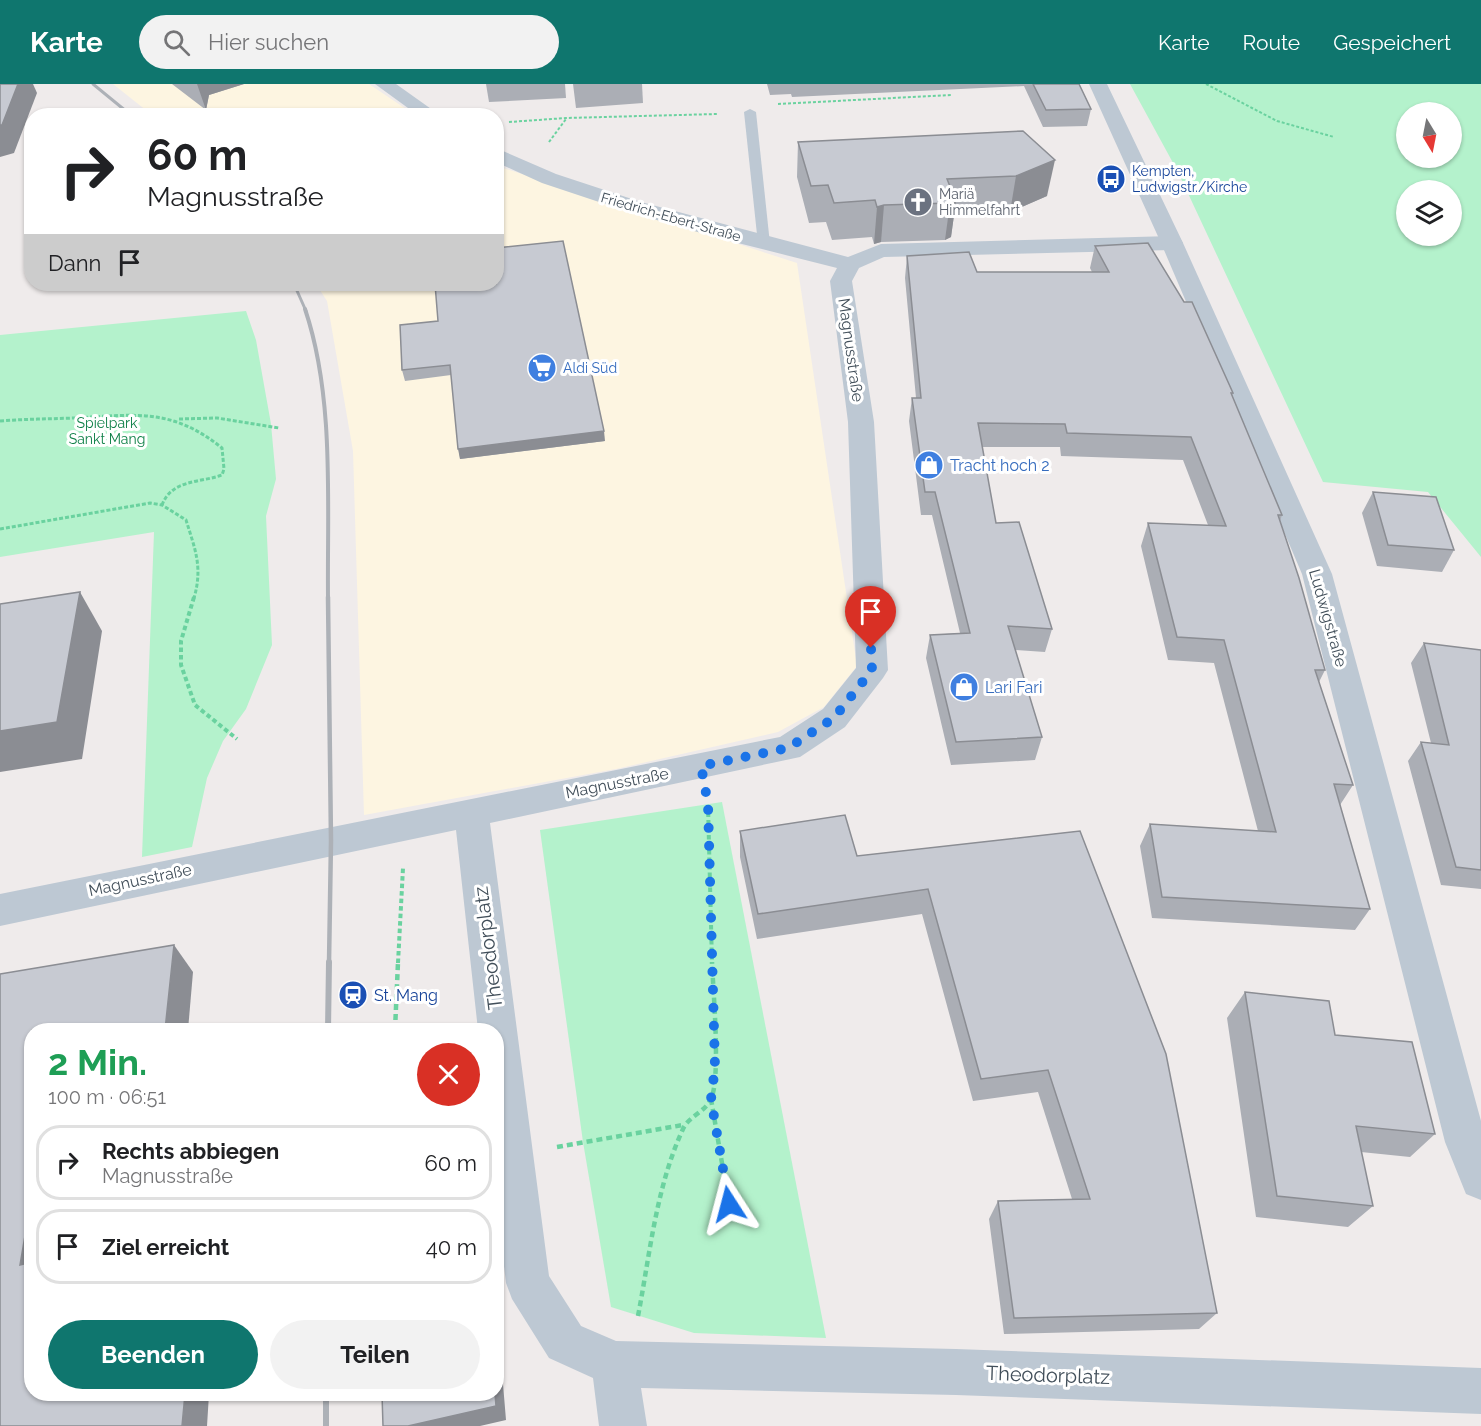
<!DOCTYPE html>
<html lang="de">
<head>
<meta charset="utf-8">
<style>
  body { margin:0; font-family:Raleway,sans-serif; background:#f2f2f2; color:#202124; height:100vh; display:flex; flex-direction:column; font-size:22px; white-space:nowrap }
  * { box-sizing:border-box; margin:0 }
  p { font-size:20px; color:#757577 }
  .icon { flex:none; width:33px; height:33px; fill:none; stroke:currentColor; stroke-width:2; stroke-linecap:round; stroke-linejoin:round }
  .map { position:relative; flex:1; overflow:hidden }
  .panel { position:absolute; left:24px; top:939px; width:480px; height:378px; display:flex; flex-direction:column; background:#fff; border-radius:24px; box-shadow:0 2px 4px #0004 }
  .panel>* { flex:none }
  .hud { position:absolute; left:24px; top:24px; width:480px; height:183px; border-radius:24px; box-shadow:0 2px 4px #0004; background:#fff; color:#202124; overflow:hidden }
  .needle { width:39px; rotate:170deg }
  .fabs { position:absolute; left:1396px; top:18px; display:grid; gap:12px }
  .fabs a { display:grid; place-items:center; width:66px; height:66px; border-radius:50%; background:#fff; box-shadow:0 2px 4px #0004; font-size:30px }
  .pin { position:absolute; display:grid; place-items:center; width:51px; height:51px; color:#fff; margin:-62px -26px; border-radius:50% 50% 50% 0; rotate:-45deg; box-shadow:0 0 6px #0007 }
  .pin .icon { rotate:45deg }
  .me { position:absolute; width:66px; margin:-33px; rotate:351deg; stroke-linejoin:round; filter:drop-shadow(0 0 4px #0008) }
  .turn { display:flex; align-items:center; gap:21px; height:126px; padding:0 24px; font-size:27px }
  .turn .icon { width:78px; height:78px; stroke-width:2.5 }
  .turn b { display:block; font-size:42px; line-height:51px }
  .then { display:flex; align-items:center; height:57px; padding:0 24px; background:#0003; gap:12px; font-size:22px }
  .round { display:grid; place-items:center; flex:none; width:63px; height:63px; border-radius:32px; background:#f2f2f2 }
  .overview { display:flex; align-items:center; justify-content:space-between; height:102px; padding:0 24px }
  h1 { font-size:36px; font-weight:700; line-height:45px; color:#1e9e55 }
  .action { display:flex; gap:12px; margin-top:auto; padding:12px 24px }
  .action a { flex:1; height:69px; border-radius:36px; background:#0f766e; color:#fff; font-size:24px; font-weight:700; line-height:69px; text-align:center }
  .action a+a { background:#f2f2f2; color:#202124 }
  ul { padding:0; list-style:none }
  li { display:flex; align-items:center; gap:18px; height:75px; margin:0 12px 9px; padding:0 12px; border:3px solid #e0e0e0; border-radius:24px }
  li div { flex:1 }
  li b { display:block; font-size:22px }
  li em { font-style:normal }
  header { display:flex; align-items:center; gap:36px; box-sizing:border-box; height:84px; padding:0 30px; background:#0f766e; color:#fff }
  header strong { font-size:28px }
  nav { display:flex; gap:33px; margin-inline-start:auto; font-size:21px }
  .search { width:420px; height:54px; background:#f2f2f2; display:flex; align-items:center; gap:15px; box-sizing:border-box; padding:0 21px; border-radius:33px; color:#757577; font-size:22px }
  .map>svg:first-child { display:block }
</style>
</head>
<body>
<header>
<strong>Karte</strong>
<div class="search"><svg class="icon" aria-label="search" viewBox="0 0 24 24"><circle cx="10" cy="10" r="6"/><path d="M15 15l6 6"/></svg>Hier suchen</div>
<nav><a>Karte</a><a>Route</a><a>Gespeichert</a></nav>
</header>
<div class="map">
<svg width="1481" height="1342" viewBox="0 0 1481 1342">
  <rect width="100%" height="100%" fill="#efebeb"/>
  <g fill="#fdf5e1">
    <path d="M 113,0 L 369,0 L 415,31 L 152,31 Z"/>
    <path d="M 497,82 L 797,179 L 857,582 L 824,623 L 778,648 L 616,685 L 364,731 L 353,367 L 327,217 L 316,200 L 496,200 Z"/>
  </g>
  <g fill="#b4f2cc" fill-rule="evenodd">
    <path d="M 1130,0 L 1481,0 L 1481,473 L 1428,408 L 1323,398 L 1178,88 ZM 1407,28 L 1452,28 L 1452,74 L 1407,74 ZM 1407,106 L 1452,106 L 1452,152 L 1407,152 Z"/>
    <path d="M 246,227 L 256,256 L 271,340 L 276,395 L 266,432 L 272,561 L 246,625 L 223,657 L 207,694 L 192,763 L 142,773 L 154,448 L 0,473 L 0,251 Z"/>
    <path d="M 722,718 L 826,1254 L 694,1249 L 611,1223 L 583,1058 L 540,746 Z"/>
  </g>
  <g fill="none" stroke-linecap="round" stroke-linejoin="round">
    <g stroke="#6ad29f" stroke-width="2" stroke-dasharray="3 2" stroke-linecap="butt">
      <path d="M 1206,0 L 1277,37 L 1334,53"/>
      <path d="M 778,20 L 951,11"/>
      <path d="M 509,38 L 566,34 L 717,30"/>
      <path d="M 549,58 L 566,35"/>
    </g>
    <g stroke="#6ad29f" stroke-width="3" stroke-dasharray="4 2" stroke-linecap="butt">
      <path d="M 179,335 L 217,334 L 279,344"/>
      <path d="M 0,337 C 25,335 49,335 74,334 C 135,331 171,323 222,364 L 224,385 L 222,391 C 200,399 172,395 162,421"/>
      <path d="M 0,445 L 150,419 L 162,421 L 186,436 C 195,465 203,483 194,514"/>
    </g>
    <g stroke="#6ad29f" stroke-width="4" stroke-dasharray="4.5 3" stroke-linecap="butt">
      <path d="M 194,513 L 181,557 L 181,581 L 195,621 L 237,655"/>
      <path d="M 708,721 L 712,879"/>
      <path d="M 398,879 L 403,784"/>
    </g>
    <g stroke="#6ad29f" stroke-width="4.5" stroke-dasharray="6 4" stroke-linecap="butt">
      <path d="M 395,946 L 398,878"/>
      <path d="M 711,1015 L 729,1120"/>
      <path d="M 557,1063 L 683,1041"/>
      <path d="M 638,1232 C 650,1170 656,1103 683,1045 C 688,1033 705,1028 711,1015 C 721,993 713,906 712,878"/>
    </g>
    <path fill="#bdc8d3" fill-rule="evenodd" d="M 750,25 L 756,28 L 770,160 L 764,164 L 758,160 L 744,28 Z"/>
    <g fill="#bdc8d3" fill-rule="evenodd">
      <path d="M 375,0 L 396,0 L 441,32 L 419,32 Z"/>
      <path d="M 496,64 L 556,90 L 641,118 L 848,173 L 881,160 L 1172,152 L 1180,154 L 1183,159 L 1180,164 L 1172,166 L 884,173 L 859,184 L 852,197 L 874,338 L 888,586 L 883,594 L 845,643 L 800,673 L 490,739 L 549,1192 L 581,1242 L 616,1257 L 956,1265 L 1481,1284 L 1481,1330 L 956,1311 L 641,1304 L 647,1342 L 599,1342 L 593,1294 L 549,1274 L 512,1215 L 506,1199 L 496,1115 L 496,946 L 478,946 L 456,746 L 0,842 L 0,810 L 780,653 L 823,625 L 856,584 L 848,338 L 830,197 L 837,184 L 718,154 L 626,127 L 542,99 L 496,78 Z"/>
    </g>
    <path fill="#bdc8d3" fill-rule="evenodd" d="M 1089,0 L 1107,0 L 1183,159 L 1332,490 L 1481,1037 L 1481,1116 L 1466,1110 L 1445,1058 L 1302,490 L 1161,159 Z"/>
    <g stroke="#adb1b7" stroke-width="3">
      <path d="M 93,0 L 132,32"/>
      <path d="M 294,200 L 306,227"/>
    </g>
    <path stroke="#adb1b7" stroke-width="4" d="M 305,225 C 335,314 327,421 328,514"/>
    <path stroke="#adb1b7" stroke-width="4.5" d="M 328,513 L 331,757 L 329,879"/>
    <g stroke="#adb1b7" stroke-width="6">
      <path d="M 328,946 L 329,878"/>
      <path d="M 326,1310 L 326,1342"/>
    </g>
  </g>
  <g fill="#abaeb5">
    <path d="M 172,0 L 244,0 L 209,11 L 206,26 Z"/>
    <path d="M 486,0 L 565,0 L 566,14 L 489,18 Z"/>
    <path d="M 573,0 L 642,0 L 643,19 L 576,24 Z"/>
    <path d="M 767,0 L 1079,0 L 1091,25 L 1087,42 L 1043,43 L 1024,2 L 792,13 L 791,10 L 770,11 Z"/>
    <path d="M 1023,47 L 1047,112 L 1010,128 L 954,131 L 951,153 L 945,156 L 881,158 L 874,160 L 872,153 L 832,156 L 826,138 L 809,139 L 797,93 L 798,58 Z"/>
    <path d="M 1095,162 L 1233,309 L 1232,312 L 1282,431 L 1280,437 L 1325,586 L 1319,598 L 1353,701 L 1340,721 L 1370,825 L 1355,846 L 1152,834 L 1140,762 L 1150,740 L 1258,747 L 1214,579 L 1168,576 L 1141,462 L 1148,439 L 1208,441 L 1183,376 L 1061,372 L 1060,363 L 982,363 L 996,439 L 1052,545 L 1045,568 L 1015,566 L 1042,653 L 1035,676 L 951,681 L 926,574 L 930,551 L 960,549 L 932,431 L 921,431 L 909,337 L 912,314 L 916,314 L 905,194 L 907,172 L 977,188 L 1092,188 L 1090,184 Z"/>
    <path d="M 400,241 L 605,357 L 460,375 L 451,291 L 405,297 L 402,286 Z"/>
    <path d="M 1373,408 L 1454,466 L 1442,488 L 1377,482 L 1362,429 Z"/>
    <path d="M 1424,559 L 1481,566 L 1481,805 L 1441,801 L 1408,677 L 1421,658 L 1431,659 L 1411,579 Z"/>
    <path d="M 740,747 L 857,772 L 1080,747 L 1217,1229 L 1199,1245 L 1004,1250 L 989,1135 L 998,1117 L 1072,1115 L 1038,1008 L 973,1017 L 922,830 L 757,855 L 740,773 Z"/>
    <path d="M 1245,908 L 1335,951 L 1435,1050 L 1410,1073 L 1361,1068 L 1373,1122 L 1348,1143 L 1256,1133 L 1227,934 Z"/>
  </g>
  <g fill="#8b8d93">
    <path d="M 18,0 L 33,0 L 37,9 L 14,69 L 0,73 L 0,41 Z"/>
    <path d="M 197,0 L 244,0 L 209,11 L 206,26 Z"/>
    <path d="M 1055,76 L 1047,112 L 1010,128 L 1016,92 Z"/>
    <path d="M 956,117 L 951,153 L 945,156 L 950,119 Z"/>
    <path d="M 884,121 L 881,158 L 874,160 L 877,123 Z"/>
    <path d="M 604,347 L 605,357 L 460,375 L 458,365 Z"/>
    <path d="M 80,508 L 102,547 L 82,675 L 0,688 L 0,640 Z"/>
    <path d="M 174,861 L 193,888 L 188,946 L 165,946 Z"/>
    <path d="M 32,1111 L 32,1188 L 20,1181 Z"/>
    <path d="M 496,1216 L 506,1336 L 480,1342 L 408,1342 L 496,1310 Z"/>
    <path d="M 185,1310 L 209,1310 L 207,1342 L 182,1342 Z"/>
  </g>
  <g fill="#c7cad2" stroke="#8b8d93" stroke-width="1.5">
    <path d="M 0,0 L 18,0 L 2,41 L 0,41 Z"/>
    <path d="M 1033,0 L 1079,0 L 1091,25 L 1046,26 Z"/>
    <path d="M 1023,47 L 1055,76 L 1016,92 L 947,95 L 956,117 L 950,119 L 884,121 L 877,123 L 875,116 L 834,119 L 828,101 L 811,102 L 798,58 Z"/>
    <path d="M 563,157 L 604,347 L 458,365 L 450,281 L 402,286 L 400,241 L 438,237 L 435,200 L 496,200 L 496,164 Z"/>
    <path d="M 1148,159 L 1184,218 L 1192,218 L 1233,309 L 1231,309 L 1282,431 L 1278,431 L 1299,494 L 1325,586 L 1315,586 L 1353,701 L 1334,700 L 1370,825 L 1162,813 L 1150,740 L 1276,748 L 1224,556 L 1177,553 L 1148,439 L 1226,442 L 1191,353 L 1067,349 L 1065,340 L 978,339 L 996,439 L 1019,438 L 1052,545 L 1008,542 L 1042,653 L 956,658 L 930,551 L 970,549 L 935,408 L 925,408 L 912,314 L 921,314 L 907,172 L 969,168 L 977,188 L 1109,188 L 1095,162 Z"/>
    <path d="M 1373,408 L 1436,413 L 1454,466 L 1388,461 Z"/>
    <path d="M 80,508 L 57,638 L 0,647 L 0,520 Z"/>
    <path d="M 1424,559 L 1481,566 L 1481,786 L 1456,783 L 1421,658 L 1449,661 Z"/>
    <path d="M 845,731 L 857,772 L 1080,747 L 1166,970 L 1217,1229 L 1014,1234 L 998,1117 L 1090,1115 L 1048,986 L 981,995 L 928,805 L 758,830 L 740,747 Z"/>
    <path d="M 174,861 L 165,946 L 32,946 L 32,1111 L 20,1181 L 32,1178 L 32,1310 L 185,1310 L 182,1342 L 0,1342 L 0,890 Z"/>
    <path d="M 1245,908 L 1329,917 L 1335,951 L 1412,958 L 1435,1050 L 1356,1042 L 1373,1122 L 1277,1112 Z"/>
    <path d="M 382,1310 L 495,1310 L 496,1322 L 408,1342 L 383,1342 Z"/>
  </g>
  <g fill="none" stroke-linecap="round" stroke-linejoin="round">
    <path stroke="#1a73e8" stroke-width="10" stroke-dasharray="0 18" d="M 729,1120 L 711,1015 L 715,983 L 708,720 L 701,682 L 788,664 L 834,634 L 872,586 L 871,564"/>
  </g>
  <defs>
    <g id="bus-disc" transform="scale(1.5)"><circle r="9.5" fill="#1a4fb4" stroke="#fff"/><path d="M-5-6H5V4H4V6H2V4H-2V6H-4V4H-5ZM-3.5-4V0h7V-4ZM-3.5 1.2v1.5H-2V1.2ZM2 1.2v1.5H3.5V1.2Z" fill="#fff"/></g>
    <g id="church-disc" transform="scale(1.5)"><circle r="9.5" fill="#6b7280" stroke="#fff"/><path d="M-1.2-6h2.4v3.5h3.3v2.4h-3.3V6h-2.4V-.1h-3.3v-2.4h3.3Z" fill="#fff"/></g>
    <g id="supermarket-disc" transform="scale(1.5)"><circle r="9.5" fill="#3f7fe0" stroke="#fff"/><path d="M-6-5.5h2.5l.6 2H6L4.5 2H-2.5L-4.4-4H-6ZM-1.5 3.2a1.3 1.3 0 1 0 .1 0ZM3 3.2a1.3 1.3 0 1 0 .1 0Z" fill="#fff"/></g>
    <g id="shop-disc" transform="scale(1.5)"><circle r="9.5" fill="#3f7fe0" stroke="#fff"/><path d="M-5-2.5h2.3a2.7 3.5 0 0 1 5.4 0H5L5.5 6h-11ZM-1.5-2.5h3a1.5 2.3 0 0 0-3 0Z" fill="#fff"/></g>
    <g id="station-disc" transform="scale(1.5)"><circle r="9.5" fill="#1a4fb4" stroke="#fff"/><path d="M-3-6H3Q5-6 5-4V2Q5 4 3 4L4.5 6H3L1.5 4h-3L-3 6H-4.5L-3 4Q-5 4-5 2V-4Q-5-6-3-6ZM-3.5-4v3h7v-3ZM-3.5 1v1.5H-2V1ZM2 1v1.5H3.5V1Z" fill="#fff"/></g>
  </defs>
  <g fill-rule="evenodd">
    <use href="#bus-disc" x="1111" y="95"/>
    <use href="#church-disc" x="918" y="118"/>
    <use href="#supermarket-disc" x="542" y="284"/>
    <use href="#shop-disc" x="929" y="381"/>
    <use href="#shop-disc" x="964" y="603"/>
    <use href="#station-disc" x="353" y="911"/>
  </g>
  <g text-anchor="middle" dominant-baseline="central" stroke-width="6" stroke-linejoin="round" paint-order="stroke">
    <g font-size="14" fill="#164399" stroke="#fff" text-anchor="start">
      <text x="1132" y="87">Kempten,<tspan x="1132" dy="16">Ludwigstr./Kirche</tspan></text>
    </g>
    <g font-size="14" fill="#5b616d" stroke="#fff" text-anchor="start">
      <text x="939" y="110">Mariä<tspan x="939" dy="16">Himmelfahrt</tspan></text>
    </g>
    <g font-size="14" fill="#424f5a" stroke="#fff">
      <text transform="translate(671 133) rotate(16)">Friedrich-Ebert-Straße</text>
    </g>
    <g font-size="14" fill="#366cbe" stroke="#fff" text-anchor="start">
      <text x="563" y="284">Aldi Süd</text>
    </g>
    <g font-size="14" fill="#0f8048" stroke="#fff">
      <text x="107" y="339">Spielpark<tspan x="107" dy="16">Sankt Mang</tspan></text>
    </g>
    <g font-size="16" fill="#424f5a" stroke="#fff">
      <text transform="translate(851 266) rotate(82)">Magnusstraße</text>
      <text transform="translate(1328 534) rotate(74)">Ludwigstraße</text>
      <text transform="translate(617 699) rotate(-11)">Magnusstraße</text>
      <text transform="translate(140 796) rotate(-12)">Magnusstraße</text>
    </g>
    <g font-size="16" fill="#366cbe" stroke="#fff" text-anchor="start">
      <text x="950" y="381">Tracht hoch 2</text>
      <text x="985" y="603">Lari Fari</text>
    </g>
    <g font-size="16" fill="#164399" stroke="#fff" text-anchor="start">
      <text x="374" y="911">St. Mang</text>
    </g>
    <g font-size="20" fill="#424f5a" stroke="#fff">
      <text transform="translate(488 864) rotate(-97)">Theodorplatz</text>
      <text transform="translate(1048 1291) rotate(2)">Theodorplatz</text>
    </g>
  </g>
</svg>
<div class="fabs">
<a><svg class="needle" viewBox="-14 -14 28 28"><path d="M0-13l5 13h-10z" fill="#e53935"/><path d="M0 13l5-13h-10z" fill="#757577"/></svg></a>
<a><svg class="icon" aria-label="layers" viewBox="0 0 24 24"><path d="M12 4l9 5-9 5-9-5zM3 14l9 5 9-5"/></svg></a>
</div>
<div class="pin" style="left:871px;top:564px;background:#d93025"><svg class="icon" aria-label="arrive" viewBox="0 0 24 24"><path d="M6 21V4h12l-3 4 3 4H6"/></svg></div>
<svg class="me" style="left:729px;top:1120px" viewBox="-20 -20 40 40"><path d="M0-17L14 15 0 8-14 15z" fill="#1a73e8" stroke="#fff" stroke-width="4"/></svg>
<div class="hud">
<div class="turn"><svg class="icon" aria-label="right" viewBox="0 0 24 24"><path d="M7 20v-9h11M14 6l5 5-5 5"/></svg><div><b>60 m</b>Magnusstraße</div></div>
<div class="then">Dann<svg class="icon" aria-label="arrive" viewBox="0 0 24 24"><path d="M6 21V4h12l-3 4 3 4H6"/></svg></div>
</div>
<section class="panel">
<div class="overview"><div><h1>2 Min.</h1><p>100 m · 06:51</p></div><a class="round" style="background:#d93025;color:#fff"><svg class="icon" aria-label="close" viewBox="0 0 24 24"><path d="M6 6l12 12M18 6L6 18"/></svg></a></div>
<ul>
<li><svg class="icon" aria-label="right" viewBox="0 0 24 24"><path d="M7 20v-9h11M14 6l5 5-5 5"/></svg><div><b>Rechts abbiegen</b><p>Magnusstraße</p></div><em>60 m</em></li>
<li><svg class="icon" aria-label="arrive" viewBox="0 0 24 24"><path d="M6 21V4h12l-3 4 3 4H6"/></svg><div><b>Ziel erreicht</b></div><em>40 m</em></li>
</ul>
<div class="action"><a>Beenden</a><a>Teilen</a></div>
</section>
</div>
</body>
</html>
